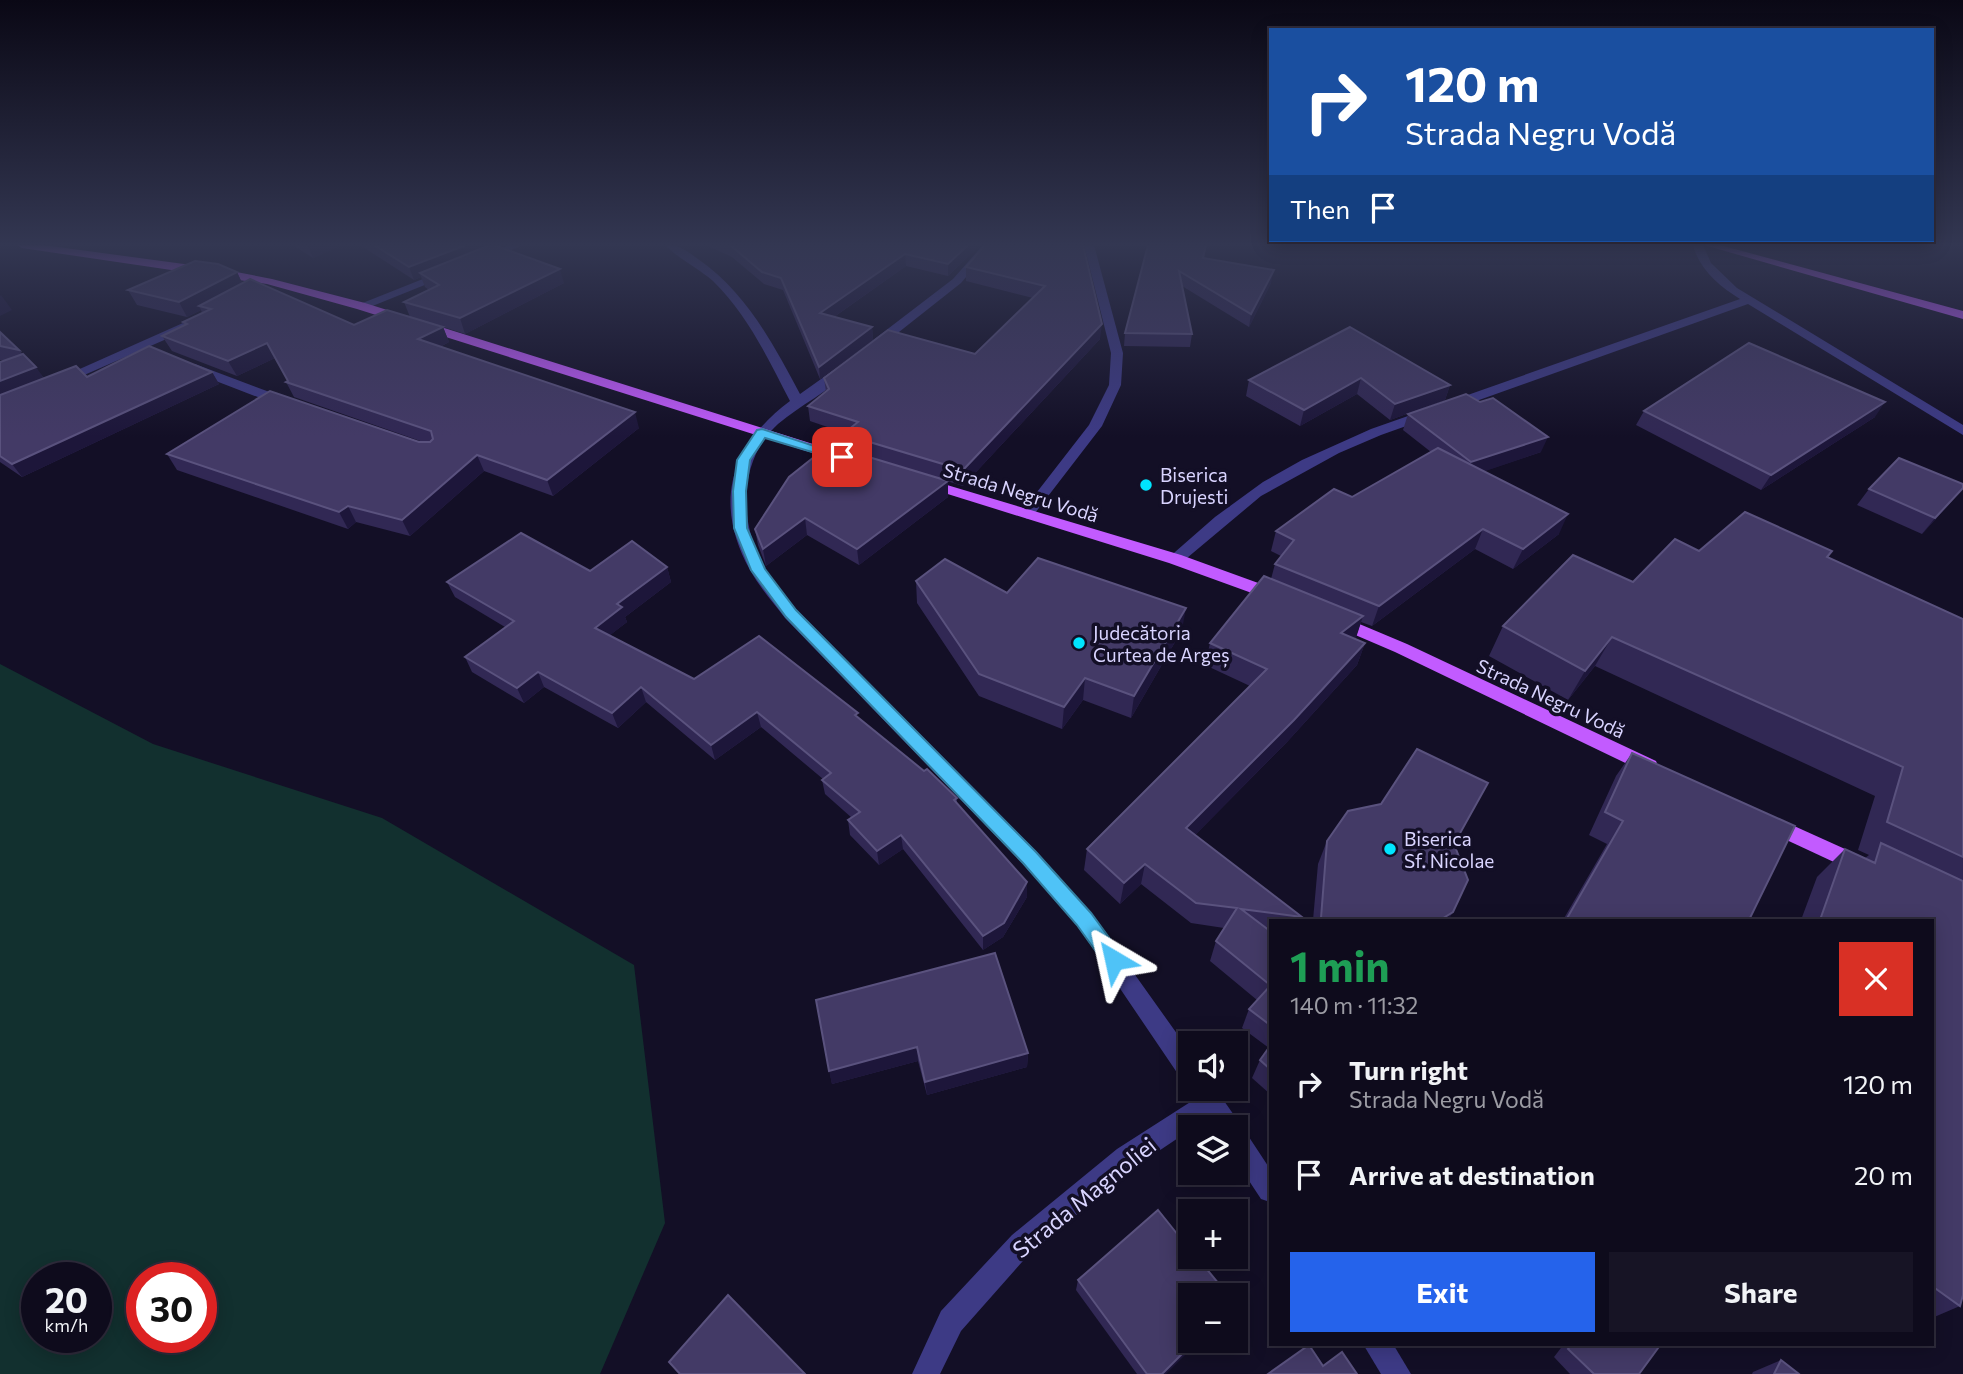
<!DOCTYPE html>
<html lang="en">
<head>
<meta charset="utf-8">
<style>
  body { margin:0; font-family:Commissioner,sans-serif; background:#171425; color:#f1f3f6; height:100vh; display:flex; flex-direction:column; font-size:26px; white-space:nowrap }
  * { box-sizing:border-box; margin:0 }
  p { font-size:23px; color:#9b9ba3 }
  .icon { flex:none; width:38px; height:38px; fill:none; stroke:currentColor; stroke-width:2; stroke-linecap:round; stroke-linejoin:round }
  .map { position:relative; flex:1; overflow:hidden }
  .side { position:absolute; left:1269px; top:919px; width:665px; height:427px; display:flex; flex-direction:column; background:#0e0b1c; border-radius:0px; box-shadow:0 4px 18px #0003,0 0 0 2px #2e2b3b }
  .side>* { flex:none }
  .banner { position:absolute; left:1269px; top:28px; width:665px; height:214px; border-radius:0px; box-shadow:0 4px 18px #0003,0 0 0 2px #2e2b3b; background:#1a4fa0; color:#fff; overflow:hidden }
  .tools { position:absolute; left:1178px; top:1031px; display:grid; gap:14px }
  .tools a { display:grid; place-items:center; width:70px; height:70px; border-radius:0px; background:#0e0b1c; box-shadow:0 4px 18px #0003,0 0 0 2px #2e2b3b; font-size:35px }
  .speed { position:absolute; left:21px; top:1262px; display:flex; gap:14px; font-size:35px; font-weight:700; text-align:center }
  .speed>* { display:grid; place-content:center; width:91px; height:91px; border-radius:50%; background:#0e0b1c; box-shadow:0 4px 18px #0003,0 0 0 2px #2e2b3b; line-height:1 }
  .speed small { font-size:18px; font-weight:400 }
  .speed .limit { border:10px solid #d22; background:#fff; color:#111 }
  .pin { position:absolute; display:grid; place-items:center; width:60px; height:60px; color:#fff; margin:-30px; border-radius:14px; box-shadow:0 4px 10px #0006 }
  .me { position:absolute; width:77px; margin:-38px; rotate:324deg; stroke-linejoin:round; filter:drop-shadow(0 0 5px #0008) }
  .turn { display:flex; align-items:center; gap:24px; height:147px; padding:0 21px; font-size:32px }
  .turn .icon { width:91px; height:91px; stroke-width:2.5 }
  .turn b { display:block; font-size:49px; line-height:60px }
  .then { display:flex; align-items:center; height:66px; padding:0 21px; background:#0003; gap:14px; font-size:26px }
  .round { display:grid; place-items:center; flex:none; width:74px; height:74px; border-radius:0px; background:#171425 }
  .overview { display:flex; align-items:center; justify-content:space-between; height:119px; padding:0 21px }
  h1 { font-size:42px; font-weight:700; line-height:52px; color:#1e9e55 }
  .action { display:flex; gap:14px; margin-top:auto; padding:14px 21px }
  .action a { flex:1; height:80px; border-radius:0px; background:#2563eb; color:#fff; font-size:28px; font-weight:700; line-height:80px; text-align:center }
  .action a+a { background:#171425; color:#f1f3f6 }
  ul { padding:0; list-style:none }
  li { display:flex; align-items:center; gap:21px; height:91px; padding:0 21px }
  li div { flex:1 }
  li b { display:block; font-size:26px }
  li em { font-style:normal }
  .map>svg:first-child { display:block }
</style>
</head>
<body>
<div class="map">
<svg width="1963" height="1374" viewBox="0 0 1963 1374">
  <rect width="100%" height="100%" fill="#130f26"/>
  <path fill="#12302f" fill-rule="evenodd" d="M 0,664 L 153,744 L 382,818 L 634,965 L 665,1223 L 600,1374 L 0,1374 ZM 37,1278 L 96,1278 L 96,1337 L 37,1337 ZM 142,1278 L 201,1278 L 201,1337 L 142,1337 Z"/>
  <g fill="none" stroke-linecap="round" stroke-linejoin="round">
    <g fill="#3d3a85" fill-rule="evenodd">
      <path d="M 509,245 L 523,245 L 490,259 L 480,257 Z"/>
      <path d="M 665,245 C 679,244 687,251 698,259 C 747,293 773,344 800,394 L 838,367 L 848,367 L 849,370 C 829,392 800,405 778,424 C 736,462 739,527 767,572 C 775,586 787,597 797,610 L 1036,851 L 1091,913 L 1190,1052 L 1190,1083 L 1182,1080 L 1077,925 L 1022,863 L 785,618 C 773,602 760,588 750,570 C 713,503 730,446 790,401 C 768,359 748,315 713,281 C 698,268 679,259 665,245 Z"/>
      <path d="M 983,245 L 993,245 L 961,283 L 880,347 L 872,347 L 872,341 L 953,279 Z"/>
      <path d="M 1084,245 L 1094,245 L 1123,353 L 1121,385 L 1102,426 L 1032,517 L 1027,519 L 1020,514 L 1089,425 L 1109,385 L 1111,353 Z"/>
      <path d="M 1693,245 L 1703,245 L 1711,263 L 1737,288 L 1963,425 L 1963,435 L 1748,304 L 1381,435 L 1339,453 L 1261,496 L 1181,563 L 1175,564 L 1167,559 L 1215,517 L 1263,482 L 1302,460 L 1371,429 L 1740,299 C 1719,286 1699,269 1693,245 Z"/>
      <path d="M 443,271 L 449,274 L 447,276 L 365,309 L 355,306 Z"/>
      <path d="M 183,323 L 187,324 L 187,330 L 66,383 L 56,383 L 55,380 Z"/>
      <path d="M 195,364 L 291,400 L 293,403 L 291,406 L 281,406 L 190,371 L 189,368 Z"/>
      <path d="M 1190,1086 L 1190,1088 L 1215,1088 L 1236,1118 L 1238,1129 L 1245,1131 L 1270,1169 L 1270,1202 L 1261,1199 L 1236,1161 L 1236,1127 L 1213,1127 L 1207,1119 L 1190,1127 L 1190,1130 L 1135,1167 L 1030,1253 L 961,1331 L 940,1374 L 912,1374 L 941,1311 L 1012,1235 L 1117,1149 L 1195,1099 L 1189,1088 Z"/>
      <path d="M 1363,1344 L 1393,1344 L 1411,1374 L 1381,1374 Z"/>
    </g>
    <g fill="#c25bff" fill-rule="evenodd">
      <path d="M 17,245 L 43,245 L 221,269 L 272,279 L 365,303 L 848,455 L 850,458 L 848,461 L 838,461 L 357,309 L 267,284 L 22,248 Z"/>
      <path d="M 1704,245 L 1720,245 L 1963,311 L 1963,319 Z"/>
      <path d="M 927,479 L 1181,555 L 1283,592 L 1285,596 L 1277,601 L 1271,600 L 1169,563 L 922,486 L 920,483 L 922,480 Z"/>
      <path d="M 1338,615 L 1407,644 L 1656,761 L 1658,766 L 1656,771 L 1649,773 L 1642,771 L 1395,652 L 1332,625 L 1330,621 Z"/>
      <path d="M 1772,816 L 1865,858 L 1868,864 L 1865,870 L 1858,872 L 1851,870 L 1765,830 L 1762,824 L 1765,818 Z"/>
    </g>
  </g>
  <g fill="#312854">
    <path d="M 293,245 L 342,245 L 313,258 Z"/>
    <path d="M 360,245 L 479,245 L 481,248 L 564,283 L 465,334 L 443,327 L 449,342 L 440,347 L 639,428 L 553,496 L 484,471 L 410,536 L 356,522 L 348,529 L 177,470 L 167,454 L 423,442 L 294,397 L 286,382 L 288,381 L 275,358 L 237,376 L 172,351 L 162,336 L 184,325 L 183,322 L 202,313 L 201,310 L 187,317 L 137,305 L 128,290 L 237,272 L 242,283 L 354,325 L 410,317 L 404,302 L 429,290 L 425,287 L 421,277 L 414,280 Z"/>
    <path d="M 706,245 L 976,245 L 976,249 L 948,276 L 906,266 L 834,317 L 872,327 L 873,340 L 820,379 L 783,290 L 764,284 L 732,257 Z"/>
    <path d="M 1083,245 L 1100,339 L 963,486 L 845,450 L 843,434 L 845,433 L 810,421 L 808,406 L 826,392 L 824,378 L 975,354 L 1033,298 L 966,281 L 966,267 Z"/>
    <path d="M 1148,245 L 1204,258 L 1271,283 L 1249,327 L 1182,286 L 1192,334 L 1190,347 L 1124,346 L 1125,333 Z"/>
    <path d="M 1350,327 L 1450,385 L 1445,400 L 1390,420 L 1357,394 L 1300,426 L 1246,396 L 1249,380 Z"/>
    <path d="M 0,332 L 19,350 L 44,378 L 212,372 L 219,384 L 22,477 L 0,462 L 0,362 L 5,360 L 0,360 Z"/>
    <path d="M 1644,411 L 1875,417 L 1761,490 L 1636,425 Z"/>
    <path d="M 1408,414 L 1541,452 L 1484,471 L 1559,534 L 1513,569 L 1475,549 L 1372,626 L 1361,622 L 1355,639 L 1365,643 L 1357,665 L 1287,742 L 1195,835 L 1302,917 L 1301,920 L 1270,920 L 1270,1094 L 1252,1078 L 1260,1060 L 1269,1048 L 1242,1028 L 1249,1009 L 1257,1000 L 1210,961 L 1216,941 L 1224,928 L 1191,923 L 1141,884 L 1120,904 L 1084,870 L 1087,849 L 1250,686 L 1205,665 L 1210,643 L 1271,579 L 1275,564 L 1281,556 L 1271,551 L 1276,531 L 1352,497 L 1431,452 L 1403,430 Z"/>
    <path d="M 948,481 L 948,497 L 859,565 L 807,535 L 766,566 L 758,545 L 755,529 Z"/>
    <path d="M 1869,489 L 1952,501 L 1922,534 L 1857,505 Z"/>
    <path d="M 1699,551 L 1828,557 L 1963,619 L 1963,1295 L 1960,1306 L 1932,1318 L 1932,920 L 1801,920 L 1817,877 L 1845,849 L 1865,858 L 1869,855 L 1858,850 L 1875,796 L 1595,666 L 1568,700 L 1489,656 L 1503,626 L 1633,582 Z"/>
    <path d="M 667,567 L 671,582 L 625,617 L 627,622 L 610,635 L 694,679 L 858,718 L 957,798 L 957,803 L 1027,897 L 1003,937 L 983,950 L 903,849 L 879,865 L 850,835 L 848,820 L 852,818 L 825,794 L 822,780 L 823,779 L 761,727 L 715,760 L 646,702 L 618,728 L 544,687 L 524,703 L 472,672 L 465,657 L 505,627 L 455,597 L 447,582 L 590,571 Z"/>
    <path d="M 916,581 L 1007,593 L 1182,630 L 1131,718 L 1083,700 L 1062,729 L 979,696 L 917,603 Z"/>
    <path d="M 1632,753 L 1749,920 L 1563,920 L 1607,844 L 1589,835 L 1616,776 Z"/>
    <path d="M 1327,841 L 1454,844 L 1453,912 L 1448,920 L 1313,920 L 1318,864 Z"/>
    <path d="M 816,1000 L 1028,1053 L 1027,1067 L 927,1095 L 918,1061 L 832,1084 Z"/>
    <path d="M 1078,1280 L 1166,1374 L 1137,1374 L 1076,1290 Z"/>
    <path d="M 1564,1344 L 1661,1344 L 1639,1374 L 1570,1374 L 1554,1357 Z"/>
    <path d="M 1781,1360 L 1799,1374 L 1752,1374 L 1753,1372 Z"/>
  </g>
  <g fill="#1d163a">
    <path d="M 308,245 L 342,245 L 313,258 Z"/>
    <path d="M 466,245 L 479,245 L 482,253 L 420,273 L 421,277 L 414,280 L 409,267 Z"/>
    <path d="M 968,245 L 976,245 L 976,249 L 948,276 L 948,264 Z"/>
    <path d="M 905,254 L 906,266 L 821,326 L 820,313 Z"/>
    <path d="M 560,269 L 564,283 L 465,334 L 460,318 Z"/>
    <path d="M 1274,270 L 1271,283 L 1249,327 L 1251,314 Z"/>
    <path d="M 237,272 L 244,287 L 199,306 L 201,310 L 187,317 L 179,302 Z"/>
    <path d="M 1,295 L 12,310 L 0,316 L 0,296 Z"/>
    <path d="M 1102,324 L 1100,339 L 963,486 L 963,470 Z"/>
    <path d="M 443,327 L 449,342 L 424,355 L 418,339 Z"/>
    <path d="M 872,327 L 873,340 L 820,379 L 819,367 Z"/>
    <path d="M 267,343 L 275,358 L 237,376 L 228,361 Z"/>
    <path d="M 36,367 L 45,380 L 0,398 L 0,381 Z"/>
    <path d="M 212,372 L 219,384 L 22,477 L 12,464 Z"/>
    <path d="M 1361,378 L 1357,394 L 1300,426 L 1304,410 Z"/>
    <path d="M 1450,385 L 1445,400 L 1390,420 L 1395,404 Z"/>
    <path d="M 1885,402 L 1875,417 L 1761,490 L 1771,475 Z"/>
    <path d="M 635,412 L 639,428 L 553,496 L 547,480 Z"/>
    <path d="M 1548,437 L 1541,452 L 1465,478 L 1471,462 Z"/>
    <path d="M 477,455 L 484,471 L 410,536 L 402,520 Z"/>
    <path d="M 948,481 L 948,497 L 859,565 L 857,549 Z"/>
    <path d="M 1963,488 L 1952,501 L 1922,534 L 1935,518 Z"/>
    <path d="M 348,506 L 356,522 L 348,529 L 339,512 Z"/>
    <path d="M 1568,514 L 1559,534 L 1513,569 L 1523,549 Z"/>
    <path d="M 805,518 L 807,535 L 766,566 L 763,549 Z"/>
    <path d="M 1483,529 L 1475,549 L 1372,626 L 1379,606 Z"/>
    <path d="M 667,567 L 671,582 L 625,617 L 627,622 L 600,643 L 595,628 L 617,604 Z"/>
    <path d="M 1186,608 L 1182,630 L 1131,718 L 1134,696 Z"/>
    <path d="M 1363,616 L 1356,638 L 1334,655 L 1341,633 Z"/>
    <path d="M 1612,637 L 1595,666 L 1568,700 L 1585,671 Z"/>
    <path d="M 1365,643 L 1357,665 L 1287,742 L 1181,849 L 1186,828 Z"/>
    <path d="M 538,672 L 544,687 L 524,703 L 517,688 Z"/>
    <path d="M 1085,678 L 1083,700 L 1062,729 L 1064,707 Z"/>
    <path d="M 641,687 L 646,702 L 618,728 L 612,713 Z"/>
    <path d="M 757,712 L 761,727 L 715,760 L 711,745 Z"/>
    <path d="M 901,835 L 903,849 L 879,865 L 877,851 Z"/>
    <path d="M 1145,864 L 1141,884 L 1120,904 L 1124,883 Z"/>
    <path d="M 1027,882 L 1027,897 L 1003,937 L 983,950 L 983,936 Z"/>
    <path d="M 1453,912 L 1448,920 L 1440,920 Z"/>
    <path d="M 917,1047 L 918,1061 L 832,1084 L 829,1071 Z"/>
    <path d="M 1028,1053 L 1027,1067 L 927,1095 L 925,1082 Z"/>
    <path d="M 1196,1340 L 1200,1340 L 1166,1374 L 1162,1374 Z"/>
  </g>
  <g fill="#433a66" stroke="#5a527e" stroke-width="2">
    <path d="M 374,245 L 466,245 L 409,267 Z"/>
    <path d="M 490,245 L 494,245 L 560,269 L 460,318 L 404,302 L 439,285 L 420,273 Z"/>
    <path d="M 730,245 L 968,245 L 948,264 L 905,254 L 820,313 L 872,327 L 819,367 L 781,278 L 762,272 Z"/>
    <path d="M 985,245 L 1083,245 L 1102,324 L 963,470 L 843,434 L 858,422 L 808,406 L 829,389 L 824,378 L 888,330 L 975,354 L 1045,286 L 966,267 Z"/>
    <path d="M 1148,245 L 1206,245 L 1203,258 L 1274,270 L 1251,314 L 1179,271 L 1192,334 L 1125,333 Z"/>
    <path d="M 195,261 L 218,264 L 237,272 L 179,302 L 128,290 Z"/>
    <path d="M 250,279 L 354,325 L 387,310 L 443,327 L 418,339 L 635,412 L 547,480 L 477,455 L 402,520 L 348,506 L 339,512 L 167,454 L 270,391 L 419,442 L 430,442 L 433,439 L 431,431 L 286,382 L 288,381 L 267,343 L 228,361 L 162,336 L 187,324 L 183,322 L 211,309 L 199,306 Z"/>
    <path d="M 1350,327 L 1450,385 L 1395,404 L 1361,378 L 1304,410 L 1249,380 Z"/>
    <path d="M 0,332 L 19,350 L 0,346 Z"/>
    <path d="M 1749,343 L 1885,402 L 1771,475 L 1644,411 Z"/>
    <path d="M 149,346 L 212,372 L 12,464 L 0,456 L 0,395 L 76,366 L 87,377 Z"/>
    <path d="M 23,354 L 36,367 L 0,381 L 0,362 Z"/>
    <path d="M 1466,394 L 1480,402 L 1493,398 L 1548,437 L 1471,462 L 1408,414 Z"/>
    <path d="M 829,445 L 948,481 L 857,549 L 805,518 L 763,549 L 755,529 L 789,477 Z"/>
    <path d="M 1438,448 L 1568,514 L 1523,549 L 1483,529 L 1379,606 L 1275,564 L 1294,540 L 1276,531 L 1334,489 L 1352,497 Z"/>
    <path d="M 1899,458 L 1963,484 L 1963,488 L 1935,518 L 1869,489 Z"/>
    <path d="M 1745,512 L 1832,551 L 1827,557 L 1963,619 L 1963,857 L 1887,822 L 1903,767 L 1612,637 L 1585,671 L 1503,626 L 1573,555 L 1633,582 L 1675,539 L 1699,551 Z"/>
    <path d="M 521,533 L 590,571 L 632,541 L 667,567 L 617,604 L 622,607 L 595,628 L 694,679 L 759,636 L 858,713 L 855,715 L 924,771 L 927,769 L 957,798 L 954,800 L 1027,882 L 1004,923 L 983,936 L 901,835 L 877,851 L 848,820 L 860,812 L 822,780 L 831,773 L 757,712 L 711,745 L 641,687 L 612,713 L 538,672 L 517,688 L 465,657 L 514,621 L 447,582 Z"/>
    <path d="M 1038,558 L 1186,608 L 1134,696 L 1085,678 L 1064,707 L 979,674 L 916,581 L 945,559 L 1007,593 Z"/>
    <path d="M 1264,576 L 1363,616 L 1341,633 L 1365,643 L 1294,720 L 1186,828 L 1302,917 L 1241,909 L 1270,931 L 1270,985 L 1216,941 L 1237,908 L 1196,903 L 1145,864 L 1124,883 L 1087,849 L 1267,669 L 1210,643 Z"/>
    <path d="M 1417,749 L 1488,783 L 1454,844 L 1468,880 L 1453,912 L 1440,920 L 1338,920 L 1321,918 L 1327,841 L 1348,811 L 1381,804 Z"/>
    <path d="M 1632,753 L 1795,826 L 1749,920 L 1566,920 L 1623,821 L 1605,812 Z"/>
    <path d="M 1881,843 L 1963,881 L 1963,1295 L 1960,1306 L 1932,1286 L 1932,920 L 1820,920 L 1845,849 L 1875,863 Z"/>
    <path d="M 995,953 L 1028,1053 L 925,1082 L 917,1047 L 829,1071 L 816,1000 Z"/>
    <path d="M 1270,986 L 1270,1025 L 1249,1009 Z"/>
    <path d="M 1270,1046 L 1270,1069 L 1260,1060 Z"/>
    <path d="M 1158,1210 L 1190,1250 L 1190,1256 L 1196,1256 L 1228,1295 L 1190,1295 L 1190,1340 L 1196,1340 L 1162,1374 L 1147,1374 L 1078,1280 Z"/>
    <path d="M 728,1295 L 805,1374 L 680,1374 L 669,1362 Z"/>
    <path d="M 1572,1344 L 1661,1344 L 1639,1374 L 1594,1374 L 1568,1349 Z"/>
    <path d="M 1309,1345 L 1323,1366 L 1342,1352 L 1357,1374 L 1268,1374 Z"/>
    <path d="M 1781,1360 L 1799,1374 L 1774,1374 Z"/>
  </g>
  <linearGradient id="sky" x2="0" y2="1"><stop stop-color="#0a0815"/><stop offset="0.56" stop-color="#333752"/><stop offset="1" stop-color="#333752" stop-opacity="0"/></linearGradient>
  <rect width="1963" height="437" fill="url(#sky)"/>
  <path fill="#4fc3f7" stroke="#337fa1" stroke-width="2" d="M 762,429 L 848,457 L 842,461 L 765,438 L 750,460 L 746,491 L 747,528 L 765,569 L 796,610 L 1036,852 L 1091,913 L 1121,954 L 1124,960 L 1121,967 L 1114,969 L 1107,967 L 1077,925 L 1023,863 L 786,617 L 751,570 L 734,528 L 733,491 L 737,460 L 757,430 Z"/>
  <g fill="#00e5ff" stroke="#130f26" stroke-width="2.5">
    <circle cx="1146" cy="485" r="7"/>
    <circle cx="1079" cy="643" r="7"/>
    <circle cx="1390" cy="849" r="7"/>
  </g>
  <g text-anchor="middle" dominant-baseline="central" stroke-width="7" stroke-linejoin="round" paint-order="stroke">
    <g font-size="19" fill="#d9d4ff" stroke="#130f26" text-anchor="start">
      <text x="1160" y="474">Biserica<tspan x="1160" dy="22">Drujesti</tspan></text>
      <text x="1093" y="632">Judecătoria<tspan x="1093" dy="22">Curtea de Argeș</tspan></text>
      <text x="1404" y="838">Biserica<tspan x="1404" dy="22">Sf. Nicolae</tspan></text>
    </g>
    <g font-size="19" fill="#d9d4ff" stroke="#130f26">
      <text transform="translate(1021 492) rotate(17)">Strada Negru Vodă</text>
      <text transform="translate(1551 698) rotate(25)">Strada Negru Vodă</text>
    </g>
    <g font-size="23" fill="#d9d4ff" stroke="#130f26">
      <text transform="translate(1084 1197) rotate(-39)">Strada Magnoliei</text>
    </g>
  </g>
</svg>
<div class="tools">
<a><svg class="icon" aria-label="sound" viewBox="0 0 24 24"><path d="M4 9h4l5-4v14l-5-4H4zM17 9q2 3 0 6"/></svg></a>
<a><svg class="icon" aria-label="layers" viewBox="0 0 24 24"><path d="M12 4l9 5-9 5-9-5zM3 14l9 5 9-5"/></svg></a>
<a>+</a>
<a>−</a>
</div>
<div class="speed"><div>20<small>km/h</small></div><div class="limit">30</div></div>
<div class="pin" style="left:842px;top:457px;background:#d93025"><svg class="icon" aria-label="arrive" viewBox="0 0 24 24"><path d="M6 21V4h12l-3 4 3 4H6"/></svg></div>
<svg class="me" style="left:1114px;top:960px" viewBox="-20 -20 40 40"><path d="M0-17L14 15 0 8-14 15z" fill="#4fc3f7" stroke="#fff" stroke-width="4"/></svg>
<div class="banner">
<div class="turn"><svg class="icon" aria-label="right" viewBox="0 0 24 24"><path d="M7 20v-9h11M14 6l5 5-5 5"/></svg><div><b>120 m</b>Strada Negru Vodă</div></div>
<div class="then">Then<svg class="icon" aria-label="arrive" viewBox="0 0 24 24"><path d="M6 21V4h12l-3 4 3 4H6"/></svg></div>
</div>
<section class="side">
<div class="overview"><div><h1>1 min</h1><p>140 m · 11:32</p></div><a class="round" style="background:#d93025;color:#fff"><svg class="icon" aria-label="close" viewBox="0 0 24 24"><path d="M6 6l12 12M18 6L6 18"/></svg></a></div>
<ul>
<li><svg class="icon" aria-label="right" viewBox="0 0 24 24"><path d="M7 20v-9h11M14 6l5 5-5 5"/></svg><div><b>Turn right</b><p>Strada Negru Vodă</p></div><em>120 m</em></li>
<li><svg class="icon" aria-label="arrive" viewBox="0 0 24 24"><path d="M6 21V4h12l-3 4 3 4H6"/></svg><div><b>Arrive at destination</b></div><em>20 m</em></li>
</ul>
<div class="action"><a>Exit</a><a>Share</a></div>
</section>
</div>
</body>
</html>
